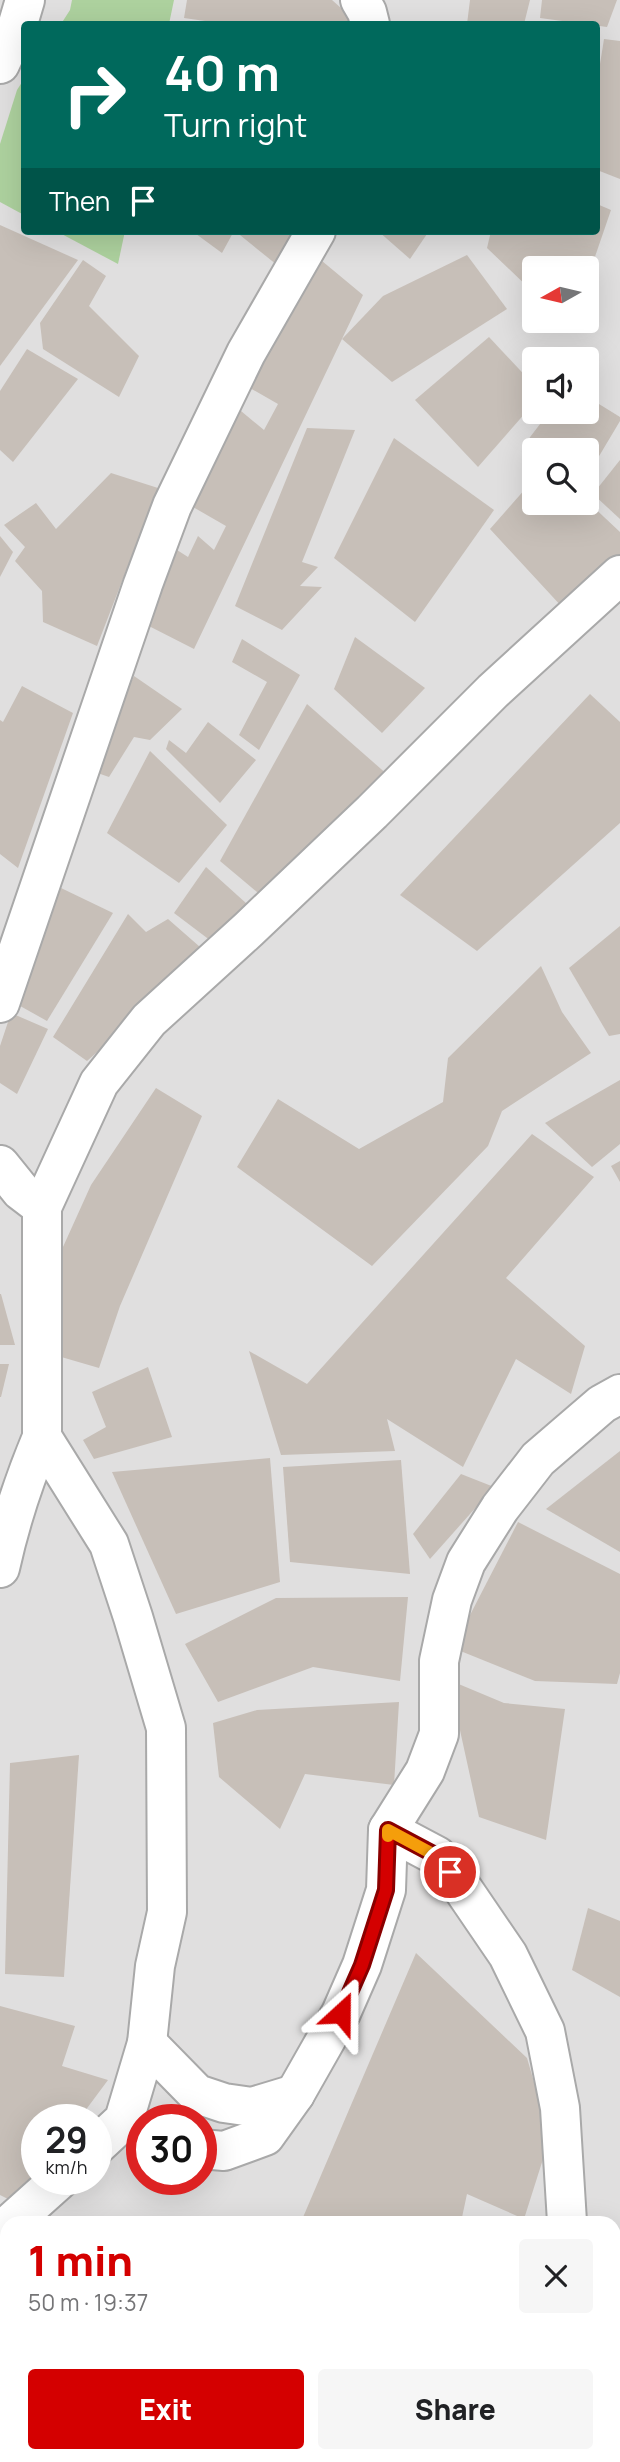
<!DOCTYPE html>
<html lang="en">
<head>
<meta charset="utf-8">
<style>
  body { margin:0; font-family:Manrope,sans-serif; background:#f6f6f6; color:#202124; height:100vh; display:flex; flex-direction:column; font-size:26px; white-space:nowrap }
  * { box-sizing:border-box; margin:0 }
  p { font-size:23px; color:#757577 }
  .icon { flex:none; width:38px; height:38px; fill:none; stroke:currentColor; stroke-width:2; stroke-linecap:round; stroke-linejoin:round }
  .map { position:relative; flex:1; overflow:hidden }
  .panel { position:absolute; left:0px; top:2216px; width:621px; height:247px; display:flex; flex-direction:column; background:#fff; border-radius:21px 21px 0 0; box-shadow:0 7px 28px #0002 }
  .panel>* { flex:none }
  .top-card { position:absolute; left:21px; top:21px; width:579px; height:214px; border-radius:7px; box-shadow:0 7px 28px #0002; background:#00695c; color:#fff; overflow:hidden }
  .needle { width:46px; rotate:262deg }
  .tools { position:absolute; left:522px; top:256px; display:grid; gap:14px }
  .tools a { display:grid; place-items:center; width:77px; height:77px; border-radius:7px; background:#fff; box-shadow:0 7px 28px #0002; font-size:35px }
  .speed { position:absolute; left:21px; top:2104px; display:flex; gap:14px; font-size:35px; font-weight:700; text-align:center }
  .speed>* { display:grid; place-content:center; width:91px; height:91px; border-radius:50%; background:#fff; box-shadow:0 7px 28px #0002; line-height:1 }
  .speed small { font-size:18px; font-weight:400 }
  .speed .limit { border:10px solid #d22; background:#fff; color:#111 }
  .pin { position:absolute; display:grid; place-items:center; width:60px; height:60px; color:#fff; margin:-30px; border:4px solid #fff; border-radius:50%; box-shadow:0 2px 7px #0007 }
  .me { position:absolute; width:77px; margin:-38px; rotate:24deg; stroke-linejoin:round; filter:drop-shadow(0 0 5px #0008) }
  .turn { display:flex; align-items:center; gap:24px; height:147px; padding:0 28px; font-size:32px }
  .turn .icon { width:91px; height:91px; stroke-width:2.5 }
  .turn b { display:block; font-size:49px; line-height:60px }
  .then { display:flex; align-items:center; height:66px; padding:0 28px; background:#0003; gap:14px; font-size:26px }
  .round { display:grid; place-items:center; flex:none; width:74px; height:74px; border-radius:7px; background:#f6f6f6 }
  .overview { display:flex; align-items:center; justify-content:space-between; height:119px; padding:0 28px }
  h1 { font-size:42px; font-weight:800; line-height:52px; color:#d40000 }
  .primary-button { display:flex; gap:14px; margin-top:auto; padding:14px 28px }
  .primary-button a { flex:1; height:80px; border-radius:7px; background:#d40000; color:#fff; font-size:28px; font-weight:800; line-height:80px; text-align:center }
  .primary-button a+a { background:#f6f6f6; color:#202124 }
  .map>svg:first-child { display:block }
</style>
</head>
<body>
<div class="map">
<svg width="620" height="2462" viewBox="0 0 620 2462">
  <rect width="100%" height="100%" fill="#f2efe9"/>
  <path fill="#e0dfdf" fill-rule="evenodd" d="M 0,0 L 620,0 L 620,2462 L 0,2462 ZM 24,24 L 597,24 L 597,231 L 24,231 ZM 534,268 L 586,268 L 586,320 L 534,320 ZM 534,359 L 586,359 L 586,411 L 534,411 ZM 534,450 L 586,450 L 586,502 L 534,502 ZM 37,2119 L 96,2119 L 96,2179 L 37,2179 ZM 142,2119 L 201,2119 L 201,2179 L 142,2179 ZM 7,2222 L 614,2222 L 614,2455 L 7,2455 Z"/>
  <g fill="#add19e">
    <path d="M 72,0 L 174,0 L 169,24 L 61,24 L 70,10 Z"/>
    <path d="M 24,79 L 24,215 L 0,202 L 0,144 L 17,90 Z"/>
    <path d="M 56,231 L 125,231 L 118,264 Z"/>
  </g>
  <g fill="#c7bfb8">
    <path d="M 187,0 L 332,0 L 359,24 L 226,24 L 184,18 Z"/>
    <path d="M 470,0 L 530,0 L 524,24 L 467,24 Z"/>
    <path d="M 542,0 L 617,0 L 607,27 L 540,18 Z"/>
    <path d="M 604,39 L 620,41 L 620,179 L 597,170 L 597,83 Z"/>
    <path d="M 597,204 L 611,210 L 587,280 L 586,268 L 534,268 L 534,293 L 487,248 L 491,231 L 597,231 Z"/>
    <path d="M 0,225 L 78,260 L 0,366 Z"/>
    <path d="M 192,231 L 234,231 L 222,253 Z"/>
    <path d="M 235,231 L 296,231 L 277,265 Z"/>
    <path d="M 378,231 L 429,231 L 410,259 Z"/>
    <path d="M 467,255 L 507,309 L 392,382 L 342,339 L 383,296 Z"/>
    <path d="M 316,256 L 363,295 L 194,649 L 141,622 L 166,543 L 188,557 L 198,536 L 214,550 L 226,526 L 186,503 L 235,406 L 264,430 L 278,404 L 243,384 Z"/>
    <path d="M 83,260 L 106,276 L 89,306 L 139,356 L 119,397 L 43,349 L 40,323 Z"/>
    <path d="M 489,337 L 534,385 L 534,403 L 478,467 L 415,400 Z"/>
    <path d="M 27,349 L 78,379 L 13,462 L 0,450 L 0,391 Z"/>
    <path d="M 586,396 L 620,417 L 620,421 L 586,478 L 586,450 L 534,451 L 524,445 L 550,411 L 586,411 Z"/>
    <path d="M 307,428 L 355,430 L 302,562 L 318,567 L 300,586 L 322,587 L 282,630 L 235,606 Z"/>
    <path d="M 394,438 L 494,510 L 415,622 L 334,558 Z"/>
    <path d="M 620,460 L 620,519 L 593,494 Z"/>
    <path d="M 111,473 L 158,488 L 97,646 L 43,622 L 42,591 L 15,561 L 25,547 L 4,525 L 36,503 L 56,529 Z"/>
    <path d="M 534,479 L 534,502 L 588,502 L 620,532 L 620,555 L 563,608 L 490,529 Z"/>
    <path d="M 0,536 L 13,552 L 0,577 Z"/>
    <path d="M 355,637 L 425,688 L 382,733 L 334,689 Z"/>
    <path d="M 242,639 L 300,675 L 259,750 L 239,735 L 267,682 L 232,662 Z"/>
    <path d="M 134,676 L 182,709 L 150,740 L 134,737 L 109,777 L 89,770 Z"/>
    <path d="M 22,686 L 73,713 L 18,868 L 0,854 L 0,720 L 3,722 Z"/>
    <path d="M 590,694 L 620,722 L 620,823 L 477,951 L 400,895 Z"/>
    <path d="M 307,704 L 389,776 L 263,897 L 220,861 Z"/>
    <path d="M 208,722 L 256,760 L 220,803 L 166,749 L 169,740 L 186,753 Z"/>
    <path d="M 150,751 L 227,825 L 179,883 L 107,833 Z"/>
    <path d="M 206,867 L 247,904 L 215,944 L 174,913 Z"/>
    <path d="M 61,888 L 113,913 L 47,1021 L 13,1002 Z"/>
    <path d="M 128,914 L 146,932 L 168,919 L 208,954 L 87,1061 L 53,1037 Z"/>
    <path d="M 620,926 L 620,1034 L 609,1036 L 569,968 Z"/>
    <path d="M 541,966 L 562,1012 L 591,1053 L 502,1111 L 488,1146 L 372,1266 L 237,1167 L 278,1099 L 359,1149 L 443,1102 L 448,1058 Z"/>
    <path d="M 11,1013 L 48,1029 L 17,1094 L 0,1083 L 0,1046 Z"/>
    <path d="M 620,1080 L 620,1144 L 592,1167 L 545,1123 Z"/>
    <path d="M 156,1088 L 202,1116 L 120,1306 L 99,1368 L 51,1354 L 58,1258 L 91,1185 Z"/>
    <path d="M 532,1134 L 594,1177 L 506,1278 L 585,1346 L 571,1394 L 516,1359 L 463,1467 L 387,1419 L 395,1451 L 281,1455 L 249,1351 L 307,1384 Z"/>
    <path d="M 620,1161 L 620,1182 L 611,1166 Z"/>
    <path d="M 0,1294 L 1,1294 L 15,1345 L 0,1345 Z"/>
    <path d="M 0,1364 L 9,1364 L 1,1397 L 0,1397 Z"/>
    <path d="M 148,1367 L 172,1437 L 94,1459 L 83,1440 L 106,1427 L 92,1392 Z"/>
    <path d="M 620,1451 L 620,1552 L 546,1509 Z"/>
    <path d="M 270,1458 L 280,1582 L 176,1614 L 112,1472 Z"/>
    <path d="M 401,1460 L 410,1574 L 290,1562 L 283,1467 Z"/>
    <path d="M 461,1474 L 494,1487 L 430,1559 L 413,1534 Z"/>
    <path d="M 518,1522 L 620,1574 L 620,1673 L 617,1684 L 535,1681 L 453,1648 Z"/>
    <path d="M 408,1597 L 400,1681 L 313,1667 L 218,1702 L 185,1644 L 276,1598 Z"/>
    <path d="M 449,1680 L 504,1703 L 565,1709 L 546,1840 L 479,1817 Z"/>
    <path d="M 399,1702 L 394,1785 L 305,1774 L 280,1829 L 219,1777 L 213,1723 L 257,1710 Z"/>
    <path d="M 79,1755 L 64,1977 L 5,1974 L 10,1763 Z"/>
    <path d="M 588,1908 L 620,1921 L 620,1997 L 572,1970 Z"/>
    <path d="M 416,1953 L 527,2058 L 550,2137 L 524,2219 L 467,2194 L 461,2222 L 301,2222 Z"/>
    <path d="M 0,2006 L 75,2026 L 62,2066 L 108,2080 L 79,2119 L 37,2119 L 37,2176 L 16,2203 L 0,2195 Z"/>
    <path d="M 0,2389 L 7,2403 L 7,2455 L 27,2455 L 16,2462 L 0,2462 Z"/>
    <path d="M 150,2455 L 250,2455 L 240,2462 L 142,2462 Z"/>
    <path d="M 299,2455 L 394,2455 L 399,2462 L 290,2462 Z"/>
    <path d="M 534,2455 L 581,2455 L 580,2462 L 493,2462 Z"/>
  </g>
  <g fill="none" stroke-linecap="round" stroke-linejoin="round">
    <g stroke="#a9a9a9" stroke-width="42">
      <g id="minor">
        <path d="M 360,0 L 367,12 L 370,24"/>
        <path d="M 0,64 L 17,27 L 25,0"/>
        <path d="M 0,1003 L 143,584 L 172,506 L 246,353 L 316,231"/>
        <path d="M 0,1165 L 21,1191 L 42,1207"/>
        <path d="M 0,1568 C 10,1522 24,1480 42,1437"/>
        <path d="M 388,1830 L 437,1856 L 463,1889 L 508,1955 L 545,2031 L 560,2108 L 567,2222"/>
        <path d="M 147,2043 L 197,2094 L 224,2103 L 252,2107 L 295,2094"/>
        <path d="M 96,2146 L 124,2120 L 147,2043 L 155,1966 L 167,1912 L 166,1728 L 133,1617 L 109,1544 L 42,1437 L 42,1207 L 99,1083 L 149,1020 L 249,929 L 372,812 L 493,691 L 620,575"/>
        <path d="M 201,2149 L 224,2151 L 265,2136 L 295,2094 L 341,2013 L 362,1965 L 386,1890 L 388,1830 L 425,1771 L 439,1734 L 439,1661 L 452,1600 L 466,1562 L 500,1508 L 538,1459 L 602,1404 L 620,1394"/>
        <path d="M 12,2222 L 60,2179"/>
        <path d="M 599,2455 L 600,2462"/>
      </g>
    </g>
    <use href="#minor" stroke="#fff" stroke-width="38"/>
  </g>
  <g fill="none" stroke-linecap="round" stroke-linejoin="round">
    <g stroke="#8a0000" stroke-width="18">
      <path id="route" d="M 341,2013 L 362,1965 L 386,1890 L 388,1830 L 437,1856 L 450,1872"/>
    </g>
    <use href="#route" stroke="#d40000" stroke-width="12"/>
    <path stroke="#f59e0b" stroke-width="12" d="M 388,1836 L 388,1830 L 429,1852"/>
  </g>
</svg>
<div class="tools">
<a><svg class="needle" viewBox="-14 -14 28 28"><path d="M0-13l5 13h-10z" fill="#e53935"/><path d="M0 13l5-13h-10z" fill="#757577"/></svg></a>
<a><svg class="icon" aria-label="sound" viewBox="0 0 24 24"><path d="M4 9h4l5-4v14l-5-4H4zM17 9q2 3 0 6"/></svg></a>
<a><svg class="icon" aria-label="search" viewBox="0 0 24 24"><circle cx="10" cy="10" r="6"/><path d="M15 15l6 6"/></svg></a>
</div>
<div class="speed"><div>29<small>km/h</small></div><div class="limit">30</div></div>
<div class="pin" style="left:450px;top:1872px;background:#d93025"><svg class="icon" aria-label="arrive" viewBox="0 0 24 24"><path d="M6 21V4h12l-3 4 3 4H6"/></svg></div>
<svg class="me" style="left:341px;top:2013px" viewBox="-20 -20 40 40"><path d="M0-17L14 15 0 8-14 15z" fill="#d40000" stroke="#fff" stroke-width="4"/></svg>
<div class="top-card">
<div class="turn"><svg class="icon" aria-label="right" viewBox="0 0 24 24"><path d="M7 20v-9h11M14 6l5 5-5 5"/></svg><div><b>40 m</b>Turn right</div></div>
<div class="then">Then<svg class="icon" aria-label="arrive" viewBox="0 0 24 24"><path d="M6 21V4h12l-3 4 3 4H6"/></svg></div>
</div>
<section class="panel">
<div class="overview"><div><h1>1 min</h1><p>50 m · 19:37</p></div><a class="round"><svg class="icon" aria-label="close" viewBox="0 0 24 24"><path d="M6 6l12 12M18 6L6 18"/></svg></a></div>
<div class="primary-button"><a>Exit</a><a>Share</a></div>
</section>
</div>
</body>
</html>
